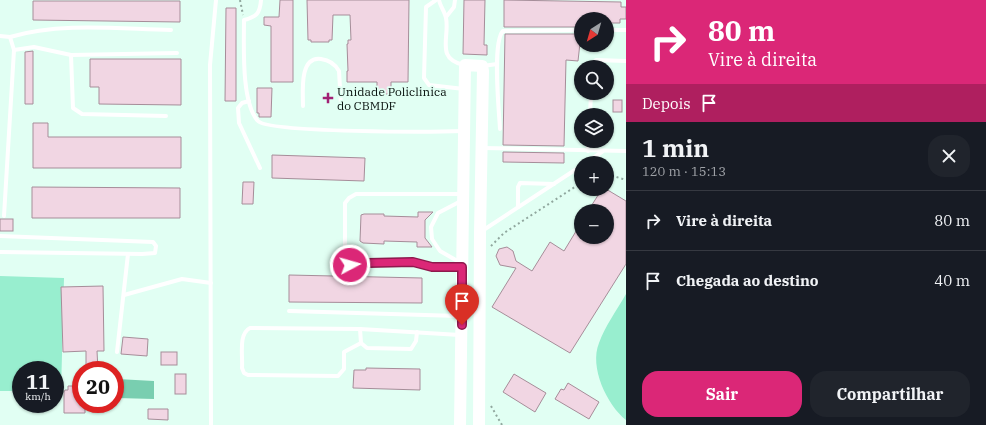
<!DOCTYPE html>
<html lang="pt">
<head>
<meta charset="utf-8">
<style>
  body { margin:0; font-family:"IBM Plex Serif",serif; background:#20242c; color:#f1f3f6; height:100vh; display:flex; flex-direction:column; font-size:15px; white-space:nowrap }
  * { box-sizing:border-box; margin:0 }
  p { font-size:13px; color:#9ea1a6 }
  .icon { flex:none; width:22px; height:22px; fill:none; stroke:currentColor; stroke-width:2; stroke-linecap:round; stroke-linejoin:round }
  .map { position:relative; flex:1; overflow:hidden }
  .panel { display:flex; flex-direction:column; background:#171b24; width:360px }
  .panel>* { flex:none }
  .banner { background:#db2777; color:#fff; overflow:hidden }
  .needle { width:26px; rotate:217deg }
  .tools { position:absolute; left:574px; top:12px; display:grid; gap:8px }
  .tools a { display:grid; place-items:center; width:40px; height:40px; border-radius:50%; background:#171b24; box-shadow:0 1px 3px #0004; font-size:20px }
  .speed { position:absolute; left:12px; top:361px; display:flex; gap:8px; font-size:20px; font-weight:700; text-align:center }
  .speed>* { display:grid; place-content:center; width:52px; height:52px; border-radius:50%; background:#171b24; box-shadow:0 1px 3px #0004; line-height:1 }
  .speed small { font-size:10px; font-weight:400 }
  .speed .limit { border:6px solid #d22; background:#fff; color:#111 }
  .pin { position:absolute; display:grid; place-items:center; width:34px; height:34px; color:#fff; margin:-41px -17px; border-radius:50% 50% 50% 0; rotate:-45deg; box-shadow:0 0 4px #0007 }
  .pin .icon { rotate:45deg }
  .me { position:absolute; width:44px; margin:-22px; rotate:84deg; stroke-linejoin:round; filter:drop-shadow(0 0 3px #0008) }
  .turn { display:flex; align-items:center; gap:14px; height:84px; padding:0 16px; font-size:18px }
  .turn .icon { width:52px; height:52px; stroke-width:2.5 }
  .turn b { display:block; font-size:28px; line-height:34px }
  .then { display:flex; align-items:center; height:38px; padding:0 16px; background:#0003; gap:8px; font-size:15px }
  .round { display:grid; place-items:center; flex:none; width:42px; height:42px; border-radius:16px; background:#20242c }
  .overview { display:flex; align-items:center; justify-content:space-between; height:68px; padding:0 16px }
  h1 { font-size:24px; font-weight:800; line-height:30px }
  .action { display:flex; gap:8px; margin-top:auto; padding:8px 16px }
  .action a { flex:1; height:46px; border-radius:16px; background:#db2777; color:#fff; font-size:16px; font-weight:800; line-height:46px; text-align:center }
  .action a+a { background:#20242c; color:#f1f3f6 }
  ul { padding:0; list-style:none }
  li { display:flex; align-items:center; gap:12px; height:60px; padding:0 16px; border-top:1px solid #363941 }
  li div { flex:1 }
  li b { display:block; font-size:15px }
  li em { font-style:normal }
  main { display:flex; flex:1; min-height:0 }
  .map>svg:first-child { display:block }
</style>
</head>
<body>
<main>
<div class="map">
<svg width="626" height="425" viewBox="0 0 626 425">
  <rect width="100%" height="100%" fill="#e1fff3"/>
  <g fill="#98eecf">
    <path d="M 0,276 L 64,278 L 61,392 L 55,392 L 55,370 L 21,370 L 21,391 L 0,391 Z"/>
    <path d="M 626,294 L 626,420 C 607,405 589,367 599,343 C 605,326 617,310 626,294 Z"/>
  </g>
  <path fill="#79ceb0" d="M 117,379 L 154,381 L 154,399 L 117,398 Z"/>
  <g fill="#f1d6e3" stroke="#a68d99">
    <path d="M 280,0 L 293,0 L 293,82 L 271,82 L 271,26 L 264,25 L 264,17 L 279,17 Z"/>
    <path d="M 307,0 L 409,0 L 408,82 L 391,82 L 391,94 L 377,94 L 377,82 L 347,82 L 347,71 L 348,71 L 347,44 L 348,44 L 348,40 L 351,40 L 350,15 L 333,15 L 332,40 L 329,40 L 329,42 L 311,42 L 311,40 L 308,40 Z"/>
    <path d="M 464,0 L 485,0 L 484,45 L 487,45 L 487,55 L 463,54 Z"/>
    <path d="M 504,0 L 621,2 L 621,7 L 626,7 L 626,19 L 620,19 L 620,23 L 607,23 L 607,19 L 581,19 L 581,27 L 504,27 Z"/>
    <path d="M 33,1 L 180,1 L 180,22 L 33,20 Z"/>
    <path d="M 226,8 L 236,8 L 236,101 L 225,101 Z"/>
    <path d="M 505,34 L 581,34 L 578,61 L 566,60 L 564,146 L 503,145 Z"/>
    <path d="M 33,51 L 33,104 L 25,104 L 25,52 Z"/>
    <path d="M 90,59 L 181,59 L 181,105 L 99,104 L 99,87 L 90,87 Z"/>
    <path d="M 257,88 L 272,88 L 271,117 L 259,117 L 259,113 L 257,113 Z"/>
    <rect x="613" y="100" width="9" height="12"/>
    <path d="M 33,123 L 48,123 L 48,137 L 181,137 L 181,168 L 33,168 Z"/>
    <path d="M 503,152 L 564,153 L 564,163 L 503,162 Z"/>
    <path d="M 272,155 L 365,158 L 364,181 L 272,178 Z"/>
    <path d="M 243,182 L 254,182 L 253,204 L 242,204 Z"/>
    <path d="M 32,187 L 180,188 L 180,218 L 32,218 Z"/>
    <path d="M 602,189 L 606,189 L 626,201 L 626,264 L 570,353 L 492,307 L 516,268 L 500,265 L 496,256 L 499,249 L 507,247 L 513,251 L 516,261 L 532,271 L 550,242 L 564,251 L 581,223 L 581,237 L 607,237 L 607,211 L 588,211 Z"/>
    <path d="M 418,212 L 433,212 L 425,220 L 425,238 L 432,247 L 417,247 L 417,242 L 384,241 L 384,244 L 363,243 L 360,241 L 361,215 L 364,214 L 384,214 L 384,216 L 418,217 Z"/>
    <rect x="0" y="219" width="13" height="12"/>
    <path d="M 289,275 L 422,278 L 422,303 L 289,302 Z"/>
    <path d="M 103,286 L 104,351 L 97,351 L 98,370 L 86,370 L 86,351 L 63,352 L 61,287 Z"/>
    <path d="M 123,337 L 148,339 L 147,356 L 121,354 Z"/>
    <rect x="161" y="352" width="16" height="13"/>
    <path d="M 366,368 L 420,369 L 420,390 L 353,388 L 354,370 L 366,370 Z"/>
    <rect x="175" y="374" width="11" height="20"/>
    <path d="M 514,374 L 546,393 L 535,412 L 503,392 Z"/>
    <path d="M 568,383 L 599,402 L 589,419 L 555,399 L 561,389 L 564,390 Z"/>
    <path d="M 68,386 L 80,386 L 81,404 L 85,404 L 85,413 L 64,413 L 64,392 L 65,390 L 68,390 Z"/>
    <path d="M 148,409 L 168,409 L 168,420 L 148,419 Z"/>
  </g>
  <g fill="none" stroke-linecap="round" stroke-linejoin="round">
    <g stroke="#90a79e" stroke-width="2" stroke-dasharray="2 3" stroke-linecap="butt">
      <path d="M 240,0 L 243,15"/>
      <path d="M 607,174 L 626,180"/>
      <path d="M 491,246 L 504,233 L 581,183"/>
      <path d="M 491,406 L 502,425"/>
    </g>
    <g stroke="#fff" stroke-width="4">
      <path d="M 261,0 C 260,14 256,17 244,20 C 244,45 241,103 258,121 C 269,133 437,132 463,131"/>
      <path d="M 436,0 L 426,7 L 424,78 L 429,85 L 464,89"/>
      <path d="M 439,0 C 440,6 445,12 446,18 C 450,37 435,59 464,65"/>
      <path d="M 446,17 L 454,7 L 455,0"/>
      <path d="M 607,30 L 626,30"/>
      <path d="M 0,36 L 10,37 L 14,50 L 4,216"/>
      <path d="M 10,37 C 61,22 118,29 171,30"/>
      <path d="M 14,50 L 34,47 L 71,55 L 177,53"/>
      <path d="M 71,55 L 73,108 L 82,114 L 166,116"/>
      <path d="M 483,66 L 497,64"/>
      <path d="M 592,67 L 592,64 L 596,60 L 626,61"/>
      <path d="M 249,101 L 242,103 L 238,108 L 239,123 L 260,168"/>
      <path d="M 303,106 C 303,92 299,56 321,59 C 329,60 335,64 339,71 L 341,105"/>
      <path d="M 590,115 L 591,93"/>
      <path d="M 500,129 C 499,111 492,42 503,31 L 581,30"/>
      <path d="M 482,148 L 626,151"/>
      <path d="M 588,151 L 588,141"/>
      <path d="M 586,163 L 603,151"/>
      <path d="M 518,207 L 518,187 L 520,183 L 554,184"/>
      <path d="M 482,231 L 581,166"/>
      <path d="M 0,236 L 153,242 L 156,246 L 155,253 L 142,254 L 0,252"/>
      <path d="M 461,263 L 440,251 L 432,239 L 431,227 L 438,213 L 461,201"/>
      <path d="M 460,267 L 432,267 L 413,262 L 368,263 L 357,268 L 350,265 L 345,255 L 345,203 L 349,198 L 356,194 L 461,194"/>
      <path d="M 124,295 L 182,279 L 211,283"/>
      <path d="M 289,311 L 459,316"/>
      <path d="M 360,329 L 361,343 L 367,348 L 411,349 L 416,341 L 417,332"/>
      <path d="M 361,343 L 344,352 L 344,369 L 338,376 L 248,375 L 244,373 L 242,368 C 243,356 238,334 250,328 L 360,329 L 460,335"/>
      <path d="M 117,352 L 128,254"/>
      <path d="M 211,425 L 210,65 L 216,0"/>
    </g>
    <path stroke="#fff" stroke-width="12" d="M 460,425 L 465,65 L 482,66 L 483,71 L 480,233 L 479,425"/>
  </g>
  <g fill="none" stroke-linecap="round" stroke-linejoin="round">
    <g stroke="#8e194d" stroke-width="10">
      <path id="route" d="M 350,265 L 357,268 L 368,263 L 413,262 L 432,267 L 462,267 L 462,325"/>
    </g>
    <use href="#route" stroke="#db2777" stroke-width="7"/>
  </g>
  <path fill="#a12174" stroke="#e1fff3" stroke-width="1.5" d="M326 92h4v4h4v4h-4v4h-4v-4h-4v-4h4z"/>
  <g text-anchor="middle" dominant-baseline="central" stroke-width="3.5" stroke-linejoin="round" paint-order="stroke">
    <g font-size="12" fill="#06100c" stroke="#e1fff3" text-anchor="start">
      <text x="337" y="91">Unidade Policlinica<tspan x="337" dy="14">do CBMDF</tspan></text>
    </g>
  </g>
</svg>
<div class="tools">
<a><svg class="needle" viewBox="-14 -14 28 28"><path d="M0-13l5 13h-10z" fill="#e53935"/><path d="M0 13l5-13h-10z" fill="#9ea1a6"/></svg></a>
<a><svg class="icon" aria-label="search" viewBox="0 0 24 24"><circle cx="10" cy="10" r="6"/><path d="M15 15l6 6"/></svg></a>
<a><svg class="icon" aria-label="layers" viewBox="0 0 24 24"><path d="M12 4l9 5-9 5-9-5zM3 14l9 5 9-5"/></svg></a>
<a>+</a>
<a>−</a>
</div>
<div class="speed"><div>11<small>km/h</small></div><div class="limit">20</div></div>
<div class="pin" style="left:462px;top:325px;background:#d93025"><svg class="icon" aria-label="arrive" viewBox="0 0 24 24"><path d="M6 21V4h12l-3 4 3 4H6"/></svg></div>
<svg class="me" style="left:350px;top:265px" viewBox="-20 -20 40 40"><circle r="17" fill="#db2777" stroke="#fff" stroke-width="3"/><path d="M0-11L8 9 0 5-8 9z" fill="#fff"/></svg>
</div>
<section class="panel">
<div class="banner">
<div class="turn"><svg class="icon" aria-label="right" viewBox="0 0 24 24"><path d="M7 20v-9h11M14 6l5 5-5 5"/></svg><div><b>80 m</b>Vire à direita</div></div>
<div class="then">Depois<svg class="icon" aria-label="arrive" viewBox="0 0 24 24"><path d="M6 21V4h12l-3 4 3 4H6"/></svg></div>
</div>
<div class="overview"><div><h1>1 min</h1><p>120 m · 15:13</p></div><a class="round"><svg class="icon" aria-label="close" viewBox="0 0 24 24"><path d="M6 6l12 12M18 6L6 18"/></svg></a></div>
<ul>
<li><svg class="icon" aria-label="right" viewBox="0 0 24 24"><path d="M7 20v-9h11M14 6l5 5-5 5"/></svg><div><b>Vire à direita</b></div><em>80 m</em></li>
<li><svg class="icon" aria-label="arrive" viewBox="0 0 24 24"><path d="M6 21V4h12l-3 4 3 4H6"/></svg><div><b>Chegada ao destino</b></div><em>40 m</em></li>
</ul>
<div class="action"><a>Sair</a><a>Compartilhar</a></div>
</section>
</main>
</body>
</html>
